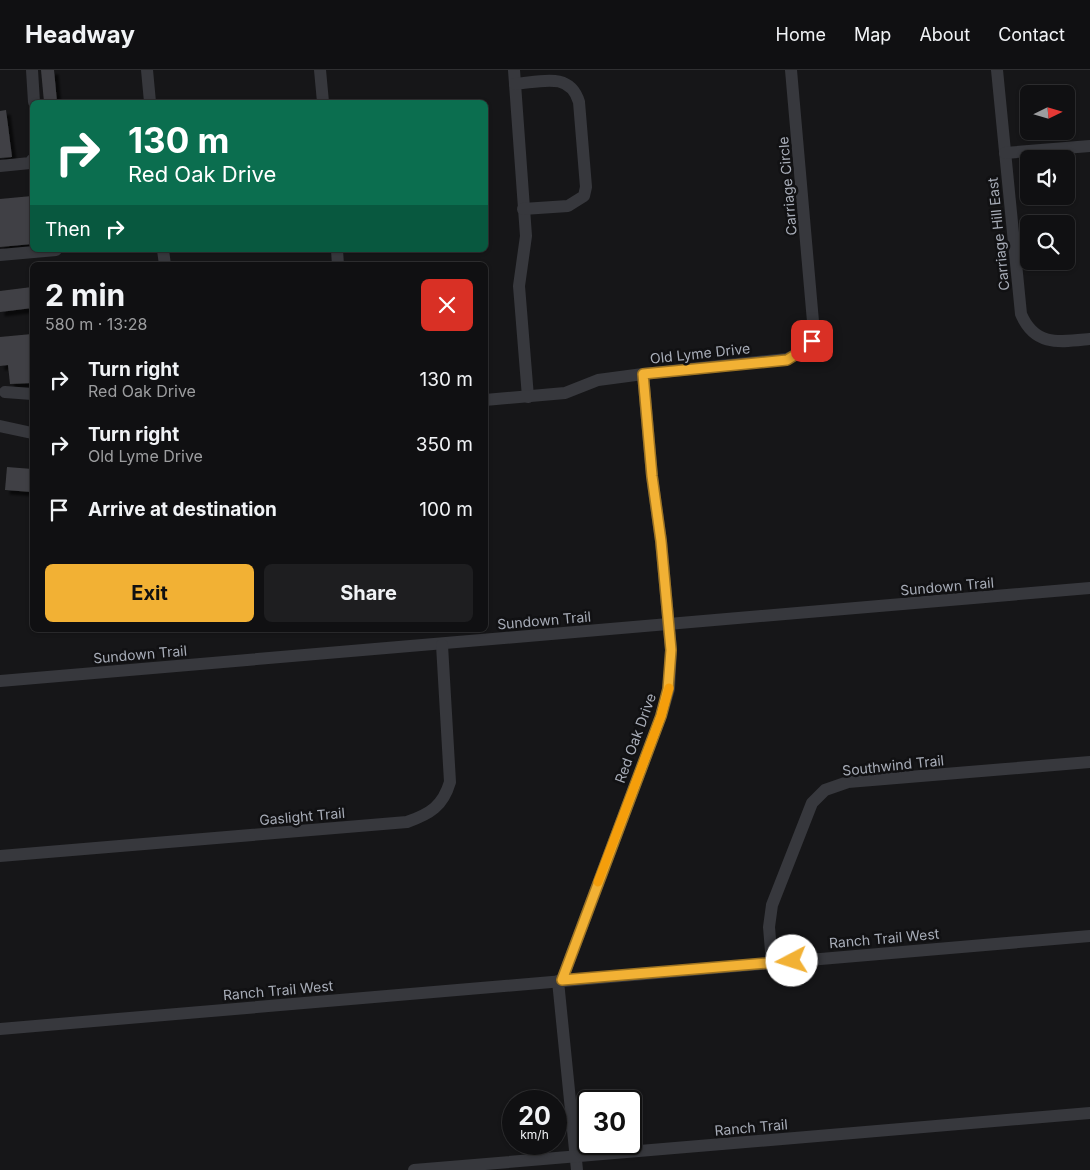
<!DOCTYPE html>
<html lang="en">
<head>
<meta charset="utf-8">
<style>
  body { margin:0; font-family:Inter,sans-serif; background:#1e1e20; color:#f1f3f6; height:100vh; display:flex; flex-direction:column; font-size:19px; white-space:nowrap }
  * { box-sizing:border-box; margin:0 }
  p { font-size:16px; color:#9c9d9f }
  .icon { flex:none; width:28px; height:28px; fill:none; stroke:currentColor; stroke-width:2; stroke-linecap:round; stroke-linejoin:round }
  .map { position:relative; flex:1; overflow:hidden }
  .details { position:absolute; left:30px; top:192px; width:458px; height:370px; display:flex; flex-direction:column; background:#101012; border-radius:8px; box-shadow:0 1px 4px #0004,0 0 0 1px #303032 }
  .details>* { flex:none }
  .top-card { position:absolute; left:30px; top:30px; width:458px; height:152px; border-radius:8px; box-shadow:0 1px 4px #0004,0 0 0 1px #303032; background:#0b6e4f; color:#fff; overflow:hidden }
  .needle { width:32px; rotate:85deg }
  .buttons { position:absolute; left:1020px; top:15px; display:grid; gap:10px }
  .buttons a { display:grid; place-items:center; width:55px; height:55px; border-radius:8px; background:#101012; box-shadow:0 1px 4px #0004,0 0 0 1px #303032; font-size:25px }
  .speed { position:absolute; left:502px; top:1020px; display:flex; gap:10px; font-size:25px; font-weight:700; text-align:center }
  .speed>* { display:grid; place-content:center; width:65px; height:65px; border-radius:50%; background:#101012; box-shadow:0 1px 4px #0004,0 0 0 1px #303032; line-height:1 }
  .speed small { font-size:12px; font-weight:400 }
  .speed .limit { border:2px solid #111; border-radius:8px; background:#fff; color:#111 }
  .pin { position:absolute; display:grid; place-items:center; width:42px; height:42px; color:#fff; margin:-21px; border-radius:10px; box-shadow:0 2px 8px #0006 }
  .me { position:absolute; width:55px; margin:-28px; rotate:265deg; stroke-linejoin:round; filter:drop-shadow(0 0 4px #0008) }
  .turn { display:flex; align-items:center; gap:18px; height:105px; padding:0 15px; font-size:22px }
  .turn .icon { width:65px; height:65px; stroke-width:2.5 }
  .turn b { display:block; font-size:35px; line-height:42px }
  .then { display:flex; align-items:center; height:48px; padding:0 15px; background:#0003; gap:10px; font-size:19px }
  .round { display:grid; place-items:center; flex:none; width:52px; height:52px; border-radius:8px; background:#1e1e20 }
  .head { display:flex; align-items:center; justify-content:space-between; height:85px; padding:0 15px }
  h1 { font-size:30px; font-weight:700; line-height:38px }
  .button { display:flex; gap:10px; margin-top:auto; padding:10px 15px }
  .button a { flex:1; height:58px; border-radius:8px; background:#f2b134; color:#111; font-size:20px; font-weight:700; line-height:58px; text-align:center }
  .button a+a { background:#1e1e20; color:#f1f3f6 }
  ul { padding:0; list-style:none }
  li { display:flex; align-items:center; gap:15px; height:65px; padding:0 15px }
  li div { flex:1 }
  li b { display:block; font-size:19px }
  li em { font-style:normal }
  header { display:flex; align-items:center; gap:30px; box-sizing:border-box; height:70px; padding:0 25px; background:#101012; border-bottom:1px solid #303032 }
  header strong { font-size:24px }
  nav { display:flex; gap:28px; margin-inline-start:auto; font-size:18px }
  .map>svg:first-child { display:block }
</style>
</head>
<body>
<header>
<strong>Headway</strong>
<nav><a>Home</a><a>Map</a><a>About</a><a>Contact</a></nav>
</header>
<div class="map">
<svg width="1090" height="1100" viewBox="0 0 1090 1100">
  <defs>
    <filter id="shadow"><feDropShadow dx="4.5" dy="4.5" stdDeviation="1" flood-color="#0009"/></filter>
  </defs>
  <rect width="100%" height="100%" fill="#161618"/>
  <g fill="#404145" filter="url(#shadow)">
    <path d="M 41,0 L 54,0 L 57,32 L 44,32 Z"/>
    <path d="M 6,40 L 12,87 L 0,88 L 0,41 Z"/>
    <path d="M 32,126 L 32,174 L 0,177 L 0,129 Z"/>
    <path d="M 32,217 L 32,238 L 0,242 L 0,221 Z"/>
    <path d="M 32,264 L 32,313 L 10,314 L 8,295 L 0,296 L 0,267 Z"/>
    <path d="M 7,397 L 32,399 L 32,422 L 5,420 Z"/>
  </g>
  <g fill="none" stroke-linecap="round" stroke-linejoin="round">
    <g stroke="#37383d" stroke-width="12">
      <path d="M 32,0 L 34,32"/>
      <path d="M 147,0 L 150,32"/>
      <path d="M 320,0 L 323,32"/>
      <path d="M 514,0 L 526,166 L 519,216 L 528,327"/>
      <path d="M 997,0 L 1021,244 C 1035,277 1060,272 1090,269"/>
      <path d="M 515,14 C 540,12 570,1 579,32 L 586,117 L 584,126 L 568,136 L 523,139"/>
      <path d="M 1005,83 L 1090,76"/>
      <path d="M 0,96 L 30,93 L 32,90"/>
      <path d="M 163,180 L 165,195"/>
      <path d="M 337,180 L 338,195"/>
      <path d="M 0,185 L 56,180"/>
      <path d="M 5,322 L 32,324"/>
      <path d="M 485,330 L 565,323 L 598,310 L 643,304 L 787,289 C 800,283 810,278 814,263 L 791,0"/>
      <path d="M 0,356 L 32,363"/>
      <path d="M 0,611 L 1090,518"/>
      <path d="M 0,786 L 407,752 C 430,744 443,736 450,712 L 442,575"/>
      <path d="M 772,893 L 769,857 L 772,835 L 812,733 L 825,720 L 848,712 L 1090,692"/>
      <path d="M 562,910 L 661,646 L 669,619 L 671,580 L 661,471 L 652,407 L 643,304"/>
      <path d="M 558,911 L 577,1100"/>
      <path d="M 0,959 L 1090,866"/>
      <path d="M 414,1100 L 1090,1043"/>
    </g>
  </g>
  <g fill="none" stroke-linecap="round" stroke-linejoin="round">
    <g stroke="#9d7322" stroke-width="12">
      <path id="route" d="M 792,891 L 562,910 L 661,646 L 668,619 L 671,580 L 661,471 L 652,406 L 643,304 L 787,290 L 806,278 L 812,271"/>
    </g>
    <use href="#route" stroke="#f2b134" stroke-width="9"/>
    <path stroke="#f59e0b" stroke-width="9" d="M 598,812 L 661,646 L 669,618"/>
  </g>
  <g text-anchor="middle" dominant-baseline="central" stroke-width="5" stroke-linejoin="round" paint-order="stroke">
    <g font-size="14" fill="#a8adb8" stroke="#111113">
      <text transform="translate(787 116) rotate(-95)">Carriage Circle</text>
      <text transform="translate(998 164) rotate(-96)">Carriage Hill East</text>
      <text transform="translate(700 283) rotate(-6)">Old Lyme Drive</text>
      <text transform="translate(947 516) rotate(-5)">Sundown Trail</text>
      <text transform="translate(544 550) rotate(-5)">Sundown Trail</text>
      <text transform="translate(140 584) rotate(-5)">Sundown Trail</text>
      <text transform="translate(635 668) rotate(-70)">Red Oak Drive</text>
      <text transform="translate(893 695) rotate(-6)">Southwind Trail</text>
      <text transform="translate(302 746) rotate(-5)">Gaslight Trail</text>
      <text transform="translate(884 868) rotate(-5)">Ranch Trail West</text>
      <text transform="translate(278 920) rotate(-5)">Ranch Trail West</text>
      <text transform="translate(751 1057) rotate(-5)">Ranch Trail</text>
    </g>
  </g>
</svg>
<div class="buttons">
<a><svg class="needle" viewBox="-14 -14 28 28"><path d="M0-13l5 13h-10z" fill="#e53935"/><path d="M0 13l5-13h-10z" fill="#9c9d9f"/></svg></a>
<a><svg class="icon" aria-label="sound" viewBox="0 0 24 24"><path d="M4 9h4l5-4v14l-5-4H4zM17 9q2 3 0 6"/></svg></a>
<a><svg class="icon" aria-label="search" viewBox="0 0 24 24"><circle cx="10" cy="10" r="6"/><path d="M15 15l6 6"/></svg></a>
</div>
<div class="speed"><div>20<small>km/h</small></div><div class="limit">30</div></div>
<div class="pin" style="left:812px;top:271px;background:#d93025"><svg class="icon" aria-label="arrive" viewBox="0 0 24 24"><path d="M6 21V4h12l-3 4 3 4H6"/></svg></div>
<svg class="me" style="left:792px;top:891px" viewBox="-20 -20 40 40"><circle r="19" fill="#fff"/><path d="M0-13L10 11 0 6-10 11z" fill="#f2b134"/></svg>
<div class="top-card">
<div class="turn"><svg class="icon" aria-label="right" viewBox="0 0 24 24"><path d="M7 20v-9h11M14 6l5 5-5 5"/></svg><div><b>130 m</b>Red Oak Drive</div></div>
<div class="then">Then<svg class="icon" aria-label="right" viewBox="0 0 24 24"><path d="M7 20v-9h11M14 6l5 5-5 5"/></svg></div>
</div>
<section class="details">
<div class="head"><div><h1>2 min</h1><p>580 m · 13:28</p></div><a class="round" style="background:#d93025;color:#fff"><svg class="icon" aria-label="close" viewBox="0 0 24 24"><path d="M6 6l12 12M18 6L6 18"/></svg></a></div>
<ul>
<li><svg class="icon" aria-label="right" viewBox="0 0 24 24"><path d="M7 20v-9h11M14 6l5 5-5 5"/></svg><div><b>Turn right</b><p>Red Oak Drive</p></div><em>130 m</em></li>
<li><svg class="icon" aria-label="right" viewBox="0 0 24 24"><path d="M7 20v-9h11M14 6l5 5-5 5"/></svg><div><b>Turn right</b><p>Old Lyme Drive</p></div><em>350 m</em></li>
<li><svg class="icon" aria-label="arrive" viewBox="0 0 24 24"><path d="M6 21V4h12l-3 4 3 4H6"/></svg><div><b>Arrive at destination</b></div><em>100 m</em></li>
</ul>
<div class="button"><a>Exit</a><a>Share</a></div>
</section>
</div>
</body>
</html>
